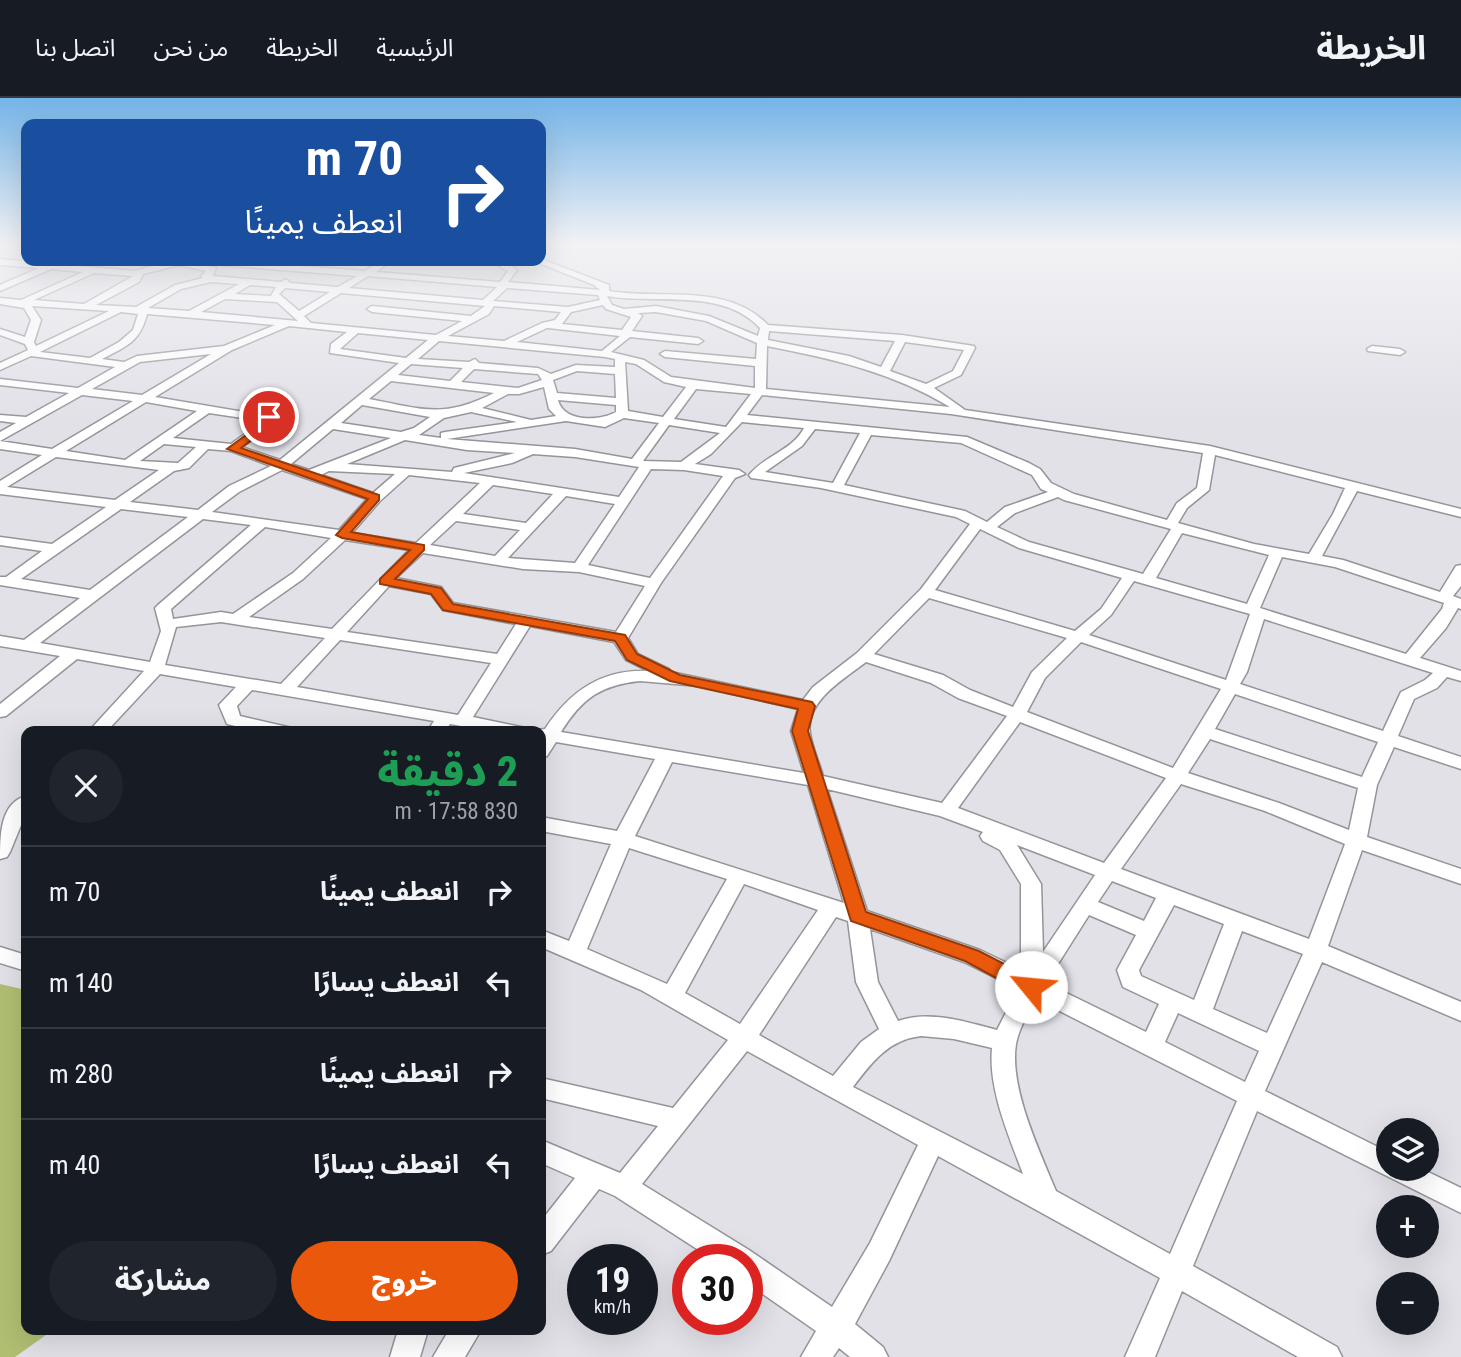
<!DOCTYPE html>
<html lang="ar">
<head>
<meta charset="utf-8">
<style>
  body { margin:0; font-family:"Roboto Condensed","Noto Sans Arabic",sans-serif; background:#20242c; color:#f1f3f6; direction:rtl; height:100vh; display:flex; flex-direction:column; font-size:26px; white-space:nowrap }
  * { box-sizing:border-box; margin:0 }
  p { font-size:23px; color:#9ea1a6 }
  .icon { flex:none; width:38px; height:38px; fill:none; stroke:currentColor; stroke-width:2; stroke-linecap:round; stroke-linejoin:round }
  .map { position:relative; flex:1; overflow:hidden; direction:ltr }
  .details { position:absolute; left:21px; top:628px; width:525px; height:609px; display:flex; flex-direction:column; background:#171b24; border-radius:14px; box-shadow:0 7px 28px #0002; direction:rtl }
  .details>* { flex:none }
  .hud { position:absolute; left:21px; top:21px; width:525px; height:147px; border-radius:14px; box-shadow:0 7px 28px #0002; direction:rtl; background:#1a4fa0; color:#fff; overflow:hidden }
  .buttons { position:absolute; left:1376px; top:1020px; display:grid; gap:14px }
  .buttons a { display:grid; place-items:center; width:63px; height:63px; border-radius:50%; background:#171b24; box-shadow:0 7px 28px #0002; font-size:35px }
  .speed { position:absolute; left:567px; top:1146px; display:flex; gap:14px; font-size:35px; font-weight:700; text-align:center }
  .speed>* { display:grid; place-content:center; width:91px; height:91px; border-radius:50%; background:#171b24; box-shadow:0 7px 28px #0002; line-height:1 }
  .speed small { font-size:18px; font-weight:400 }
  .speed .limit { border:10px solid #d22; background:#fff; color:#111 }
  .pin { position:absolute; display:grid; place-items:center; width:60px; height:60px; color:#fff; margin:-30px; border:4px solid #fff; border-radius:50%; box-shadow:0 2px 7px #0007 }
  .me { position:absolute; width:77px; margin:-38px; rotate:298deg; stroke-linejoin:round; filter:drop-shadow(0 0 5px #0008) }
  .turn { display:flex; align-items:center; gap:24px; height:147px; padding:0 28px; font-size:32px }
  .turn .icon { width:91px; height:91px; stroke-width:2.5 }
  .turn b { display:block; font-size:49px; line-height:60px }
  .round { display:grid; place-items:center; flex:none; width:74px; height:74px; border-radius:37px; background:#20242c }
  .headline { display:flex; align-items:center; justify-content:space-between; height:119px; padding:0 28px }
  h1 { font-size:42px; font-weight:800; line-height:52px; color:#1e9e55 }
  .action { display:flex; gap:14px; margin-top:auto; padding:14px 28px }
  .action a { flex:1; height:80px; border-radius:42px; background:#ea580c; color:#fff; font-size:28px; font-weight:800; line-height:80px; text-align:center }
  .action a+a { background:#20242c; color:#f1f3f6 }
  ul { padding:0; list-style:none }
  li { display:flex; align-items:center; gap:21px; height:91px; padding:0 28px; border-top:2px solid #363941 }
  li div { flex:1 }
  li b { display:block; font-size:26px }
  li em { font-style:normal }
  header { display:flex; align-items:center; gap:42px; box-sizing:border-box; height:98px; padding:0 35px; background:#171b24; border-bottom:2px solid #363941 }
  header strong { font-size:33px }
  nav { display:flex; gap:38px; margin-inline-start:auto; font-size:24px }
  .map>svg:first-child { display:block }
</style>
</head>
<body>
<header>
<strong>الخريطة</strong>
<nav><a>الرئيسية</a><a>الخريطة</a><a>من نحن</a><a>اتصل بنا</a></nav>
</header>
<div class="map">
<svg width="1461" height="1259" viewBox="0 0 1461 1259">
  <rect width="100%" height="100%" fill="#e2e1e8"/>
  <path fill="#b0be72" d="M 0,886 L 26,892 L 26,1232 L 53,1232 L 15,1259 L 0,1259 Z"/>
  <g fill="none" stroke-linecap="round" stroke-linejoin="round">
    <g stroke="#94949a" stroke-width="3">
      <g id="minor">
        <path d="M 0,161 L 135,173 L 170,163 L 184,163 L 216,170 L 213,178 L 281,184 L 286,181 L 290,185 L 338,189 L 357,178 L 209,166 L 205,163 L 238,163 L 365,173 L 381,163 L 391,163 L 376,174 L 500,184 L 508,173 L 497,167 L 505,163 L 517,172 L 508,184 L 600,192 L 594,187 L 534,163 L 541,161 L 609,187 L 609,193 C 662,202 727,184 768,227 L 902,237 L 974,248 L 975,250 L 961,277 L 934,290 L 965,312 L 1210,348 L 1461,411 L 1461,419 L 1357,393 L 1322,458 L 1343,462 L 1440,494 L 1456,468 L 1461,467 L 1461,488 L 1453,498 L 1461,501 L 1461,511 L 1458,510 L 1446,530 L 1420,560 L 1461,573 L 1461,583 L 1447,579 L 1437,590 L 1414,601 L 1398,638 L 1461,659 L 1461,671 L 1394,649 L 1377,687 L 1367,739 L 1461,771 L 1461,786 L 1362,752 L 1328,848 L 1461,904 L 1461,923 L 1322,864 L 1265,993 L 1388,1054 L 1388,1071 L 1422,1071 L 1461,1090 L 1461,1115 L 1257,1013 L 1193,1168 L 1337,1249 L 1342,1259 L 1298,1259 L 1182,1193 L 1155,1259 L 1125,1259 L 1160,1180 L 938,1058 L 889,1163 L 855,1226 L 883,1249 L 888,1259 L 850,1259 L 839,1250 L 833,1259 L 801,1259 L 816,1233 L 747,1185 L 747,1162 L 714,1162 L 615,1098 L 599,1091 L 551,1153 L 541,1157 L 541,1123 L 575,1080 L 541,1065 L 541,1042 L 620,1075 L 658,1028 L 541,1000 L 541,980 L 673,1010 L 728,942 L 641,892 L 541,849 L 541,832 L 569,843 L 611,746 L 541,733 L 541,719 L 617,733 L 655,661 L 556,644 L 547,658 L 541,660 L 541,634 L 494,634 L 450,626 L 444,634 L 427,634 L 434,623 L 252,592 L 237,608 L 240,618 L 292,630 L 294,634 L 260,634 L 227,626 L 219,607 L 236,589 L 160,576 L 106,634 L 88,634 L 144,573 L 77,561 L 6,618 L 0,619 L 0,606 L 60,558 L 0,548 L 0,538 L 24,542 L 80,500 L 0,487 L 0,479 L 6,479 L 42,453 L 0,447 L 0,439 L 52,446 L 106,409 L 0,396 L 0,383 L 42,357 L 0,351 L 0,343 L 52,351 L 133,303 L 82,297 L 0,343 L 0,334 L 16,325 L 0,323 L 0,317 L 26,319 L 69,295 L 0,287 L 0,281 L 78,290 L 115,269 L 31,258 L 0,272 L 0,265 L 28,252 L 25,246 L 0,237 L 0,231 L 25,239 L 31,222 L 24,210 L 0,206 L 0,200 L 21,202 L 83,174 L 51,171 L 0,193 L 0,187 L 39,170 L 0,167 ZM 179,167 L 206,173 L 201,178 L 203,180 L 175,187 L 136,209 L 96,207 L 139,184 L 143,176 ZM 94,175 L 133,178 L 84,206 L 34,202 ZM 368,178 L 497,189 L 483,202 L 349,190 ZM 211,184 L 239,186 L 189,213 L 148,210 L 181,191 ZM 250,187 L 276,189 L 271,198 L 235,196 ZM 285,190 L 330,194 L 299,213 L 279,196 ZM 507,190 L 598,197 L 600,202 L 568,209 L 493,203 ZM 341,195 L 485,208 L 471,218 L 372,208 L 367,211 L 372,214 L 462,223 L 436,237 L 311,225 L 304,218 ZM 607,198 C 657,207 722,189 760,230 L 758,238 L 709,218 L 656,208 L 624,211 L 612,207 ZM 225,201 L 277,204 L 298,223 L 201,214 ZM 603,207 L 606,211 L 631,219 L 622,232 L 562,226 L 571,214 ZM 32,208 L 109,213 L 36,248 L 34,244 L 41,222 ZM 494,208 L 561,214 L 555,222 L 542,225 L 504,243 L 448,238 L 489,216 ZM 121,214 L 138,216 L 133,232 L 119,244 L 90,260 L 40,254 ZM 656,214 L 706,223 L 757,245 L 756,261 L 665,253 L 660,256 L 665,259 L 755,268 L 755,290 L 671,279 L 644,262 L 611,254 L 630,239 L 698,246 L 703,243 L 698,240 L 632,233 L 642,218 L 638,215 ZM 147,216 L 275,227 L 224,248 L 137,258 L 124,264 L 102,261 C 127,248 140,244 147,216 ZM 289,228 L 347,234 L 331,246 L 330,255 L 399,265 L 280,362 L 242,349 L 272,328 L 276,321 L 274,319 L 155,299 L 232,252 ZM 547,230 L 548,230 L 620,238 L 602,253 L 517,244 ZM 769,233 L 895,243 L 881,269 L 849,258 L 768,242 ZM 358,235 L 428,242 L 406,260 L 340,251 ZM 439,243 L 605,259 L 615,261 L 615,269 L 576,267 L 551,276 L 538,270 L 479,265 L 475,261 L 469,264 L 418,261 ZM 905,244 L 964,252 L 953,273 L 926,286 L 890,273 ZM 767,248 C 833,261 892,274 950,309 L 766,291 ZM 211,256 L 142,297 L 92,291 L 140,264 ZM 625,264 L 636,266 L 664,284 L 686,289 L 663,319 L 628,313 ZM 411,266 L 463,270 L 450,283 L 398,277 ZM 474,271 L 538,276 L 542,282 L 518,290 L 461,284 ZM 577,273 L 615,276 L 616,300 L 557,295 L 553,282 ZM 391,283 L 494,295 C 442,321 423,311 369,301 ZM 544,289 L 549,311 L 556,318 L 531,322 L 482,310 L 508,296 L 519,296 ZM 696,291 L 751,296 L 726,329 L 674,321 ZM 762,297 L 951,316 L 1203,355 L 1197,390 L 1177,405 L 1167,422 L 1074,396 L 1051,385 L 1040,371 L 1029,365 L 967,339 L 747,317 ZM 558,302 L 616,307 L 616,314 C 600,323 564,325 558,302 ZM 146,304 L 197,313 L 125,362 L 66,353 ZM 362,307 L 430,319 L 414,330 L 401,334 L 341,325 ZM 471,314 L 517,324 L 445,334 L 441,335 L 441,340 L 419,337 L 444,320 ZM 209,315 L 263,323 L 231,346 L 173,340 ZM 624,320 L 659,325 L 632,361 L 575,351 L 447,341 L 566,323 L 605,329 ZM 742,324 L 804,330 C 793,352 764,358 749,377 L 751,380 L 821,390 L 956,419 L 970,426 L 921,491 L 857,555 L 813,589 L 803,602 L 671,574 L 669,571 L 638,556 L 628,540 L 661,485 L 735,380 L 745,376 L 739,372 L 695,366 L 711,356 ZM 669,327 L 720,335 L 681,364 L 643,363 ZM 333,331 L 391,340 L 309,372 L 291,366 ZM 815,331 L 860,335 L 833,385 L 765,374 L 802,348 ZM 871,337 L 961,345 L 1032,377 L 1041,391 L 1048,394 L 1005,409 L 987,424 L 965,413 L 844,387 ZM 405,342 L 467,352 L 515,355 L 454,370 L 452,374 L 347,366 ZM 164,346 L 196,349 L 178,365 L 140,363 ZM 208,351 L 231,353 L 271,368 L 229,388 L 198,412 L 130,404 L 174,373 L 189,370 ZM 533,356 L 575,359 L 639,369 L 619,399 L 464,375 L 512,365 ZM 1215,357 L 1345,390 L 1333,416 L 1309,456 L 1254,446 L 1178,425 L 1187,410 L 1209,392 ZM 56,359 L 159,372 L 115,402 L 7,389 ZM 651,371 L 684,372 L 723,378 L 650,480 L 588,467 ZM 282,372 L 367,401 L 339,432 L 212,414 L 239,394 ZM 329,373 L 395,376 L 373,395 L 321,377 ZM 409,377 L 480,385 L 416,445 L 352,435 L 380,403 ZM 493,387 L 553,396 L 526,425 L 463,416 ZM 566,398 L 615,406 L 575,465 L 508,460 ZM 1058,399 L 1064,402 L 1171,431 L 1143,476 L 1029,444 L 997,429 L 1015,415 ZM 121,411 L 188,419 L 90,492 L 21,481 ZM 203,421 L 251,427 L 158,507 L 155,510 L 161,533 L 150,564 L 40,545 ZM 456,423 L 520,432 L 495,458 L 430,447 ZM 265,429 L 331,440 L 293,475 L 233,516 L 221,514 L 173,521 L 171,511 ZM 980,431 L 1019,450 L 1122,480 L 1101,511 L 1075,533 L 935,492 ZM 1182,435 L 1269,457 L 1247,506 L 1156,480 ZM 345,442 L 409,452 L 332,531 L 249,519 L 303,481 ZM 423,455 L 523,471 L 579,474 L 645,488 L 616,534 L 453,505 L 441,489 L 396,480 ZM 1282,459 L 1335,469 L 1444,505 L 1442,511 L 1406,556 L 1260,510 ZM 1134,483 L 1250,516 L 1226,582 L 1089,537 L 1111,517 ZM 389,488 L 431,496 L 443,512 L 516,526 L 497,556 L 347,534 ZM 929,500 L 1067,540 L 1032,574 L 1013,609 L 970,592 L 943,577 L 874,556 ZM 1264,521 L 1433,575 L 1425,582 L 1401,594 L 1383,633 L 1240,586 L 1247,574 ZM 221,524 L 325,540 L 281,586 L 165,567 L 176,529 ZM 530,528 L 614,544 L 626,562 L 648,573 C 602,571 570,593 545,631 L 535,632 L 473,619 ZM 340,542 L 491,565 L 458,617 L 297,589 ZM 1081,544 L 1221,591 L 1173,670 L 1027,614 L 1045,580 ZM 866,564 L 931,585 L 958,600 L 1007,618 L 942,705 L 823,678 C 819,664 812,649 810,635 C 805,603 844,581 866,564 ZM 640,583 L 699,588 L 798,611 L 791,633 L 804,675 L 561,634 C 582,600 601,587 640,583 ZM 1235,596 L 1378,644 L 1362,679 L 1215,631 ZM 1020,624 L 1166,680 L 1104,765 L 958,710 ZM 1210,641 L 1358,690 L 1349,732 L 1279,705 L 1188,675 ZM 672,664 L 808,687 L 844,805 L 635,738 ZM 1181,686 L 1265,713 L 1345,746 L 1309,841 L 1121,771 ZM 827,691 L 940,718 L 983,734 L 980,738 L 983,743 L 1000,752 L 1021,786 L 1021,872 L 980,852 L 867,813 ZM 1017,747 L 1095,777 L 1043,854 L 1041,786 ZM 629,750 L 727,781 L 667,886 L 587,851 ZM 1112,783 L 1156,800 L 1144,823 L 1098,804 ZM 744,786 L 818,812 L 740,926 L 685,895 ZM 1174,807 L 1224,826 L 1194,902 L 1141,878 L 1139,872 ZM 1089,817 L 1136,837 L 1117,872 L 1123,889 L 1159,906 L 1146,934 L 1046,885 ZM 836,819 L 848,823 L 856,884 L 879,931 L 861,944 L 833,978 L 759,937 ZM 870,831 L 964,864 L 1018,891 L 997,932 C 966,924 930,912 898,923 L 878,884 ZM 1242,833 L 1303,856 L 1267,935 L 1213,911 ZM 1036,901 L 1237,1003 L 1170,1156 L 1056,1093 C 1039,1052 1009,989 1016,946 C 1019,930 1028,915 1036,901 ZM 1178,915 L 1259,953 L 1245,984 L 1165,944 ZM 921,938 L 954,941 L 992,950 C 988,991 1009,1038 1023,1076 L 853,989 C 872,964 888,942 921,938 ZM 747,953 L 918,1047 L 870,1145 L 832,1209 L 749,1152 L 642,1086 Z"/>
        <path d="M 1372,248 L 1400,251 L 1405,254 L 1400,257 L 1368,253 L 1367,251 Z"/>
        <path d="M 26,698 L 26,715 L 10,754 L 7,759 L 0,761 C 0,738 0,705 26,698 Z"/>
        <path d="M 0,849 L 26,857 L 26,873 L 0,865 Z"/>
        <path d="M 398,1232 L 428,1232 L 420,1259 L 390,1259 Z"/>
        <path d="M 449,1232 L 481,1232 L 465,1259 L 433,1259 Z"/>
      </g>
    </g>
    <use href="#minor" fill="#fff" fill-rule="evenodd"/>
  </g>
  <linearGradient id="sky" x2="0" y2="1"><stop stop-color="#74b4e7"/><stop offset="0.45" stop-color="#f2f2f5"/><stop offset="1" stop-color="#f2f2f5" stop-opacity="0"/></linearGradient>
  <rect width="1461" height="324" fill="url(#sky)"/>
  <path fill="#ea580c" stroke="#983908" stroke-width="2" d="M 269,316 L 276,323 L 241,350 L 379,397 L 379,402 L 351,434 L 424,447 L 424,452 L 395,481 L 441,490 L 453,506 L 625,537 L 637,556 L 680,577 L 812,604 L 815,608 L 808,633 L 866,814 L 979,853 L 1039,884 L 1042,889 L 1039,895 L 1031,897 L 1024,895 L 965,863 L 851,823 L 792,633 L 798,611 L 670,583 L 627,562 L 615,543 L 448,513 L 443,512 L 431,496 L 380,486 L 380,481 L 410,452 L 342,440 L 336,437 L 368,401 L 227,351 L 264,324 L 264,319 Z"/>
</svg>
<div class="buttons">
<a><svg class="icon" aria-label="layers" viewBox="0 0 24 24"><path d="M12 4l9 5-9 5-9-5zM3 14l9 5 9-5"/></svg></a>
<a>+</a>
<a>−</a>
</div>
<div class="speed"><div>19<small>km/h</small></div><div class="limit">30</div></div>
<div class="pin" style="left:269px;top:319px;background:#d93025"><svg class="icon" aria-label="arrive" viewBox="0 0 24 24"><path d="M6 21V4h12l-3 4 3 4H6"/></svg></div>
<svg class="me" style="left:1031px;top:889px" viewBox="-20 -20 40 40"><circle r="19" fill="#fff"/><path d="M0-13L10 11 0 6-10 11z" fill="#ea580c"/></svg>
<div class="hud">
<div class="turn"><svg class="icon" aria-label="right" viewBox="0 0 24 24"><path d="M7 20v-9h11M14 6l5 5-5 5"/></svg><div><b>70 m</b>انعطف يمينًا</div></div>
</div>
<section class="details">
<div class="headline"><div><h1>2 دقيقة</h1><p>830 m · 17:58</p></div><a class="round"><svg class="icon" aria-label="close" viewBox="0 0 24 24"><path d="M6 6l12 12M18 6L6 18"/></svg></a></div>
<ul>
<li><svg class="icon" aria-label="right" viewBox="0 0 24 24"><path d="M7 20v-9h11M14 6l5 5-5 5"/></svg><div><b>انعطف يمينًا</b></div><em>70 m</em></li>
<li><svg class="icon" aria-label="left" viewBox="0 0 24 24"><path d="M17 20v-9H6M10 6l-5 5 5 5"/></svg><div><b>انعطف يسارًا</b></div><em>140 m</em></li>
<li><svg class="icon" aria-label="right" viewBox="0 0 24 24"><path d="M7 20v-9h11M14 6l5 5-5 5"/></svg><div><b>انعطف يمينًا</b></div><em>280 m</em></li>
<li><svg class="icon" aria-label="left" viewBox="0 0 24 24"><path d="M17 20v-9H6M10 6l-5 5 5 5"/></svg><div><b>انعطف يسارًا</b></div><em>40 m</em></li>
</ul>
<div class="action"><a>خروج</a><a>مشاركة</a></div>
</section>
</div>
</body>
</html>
